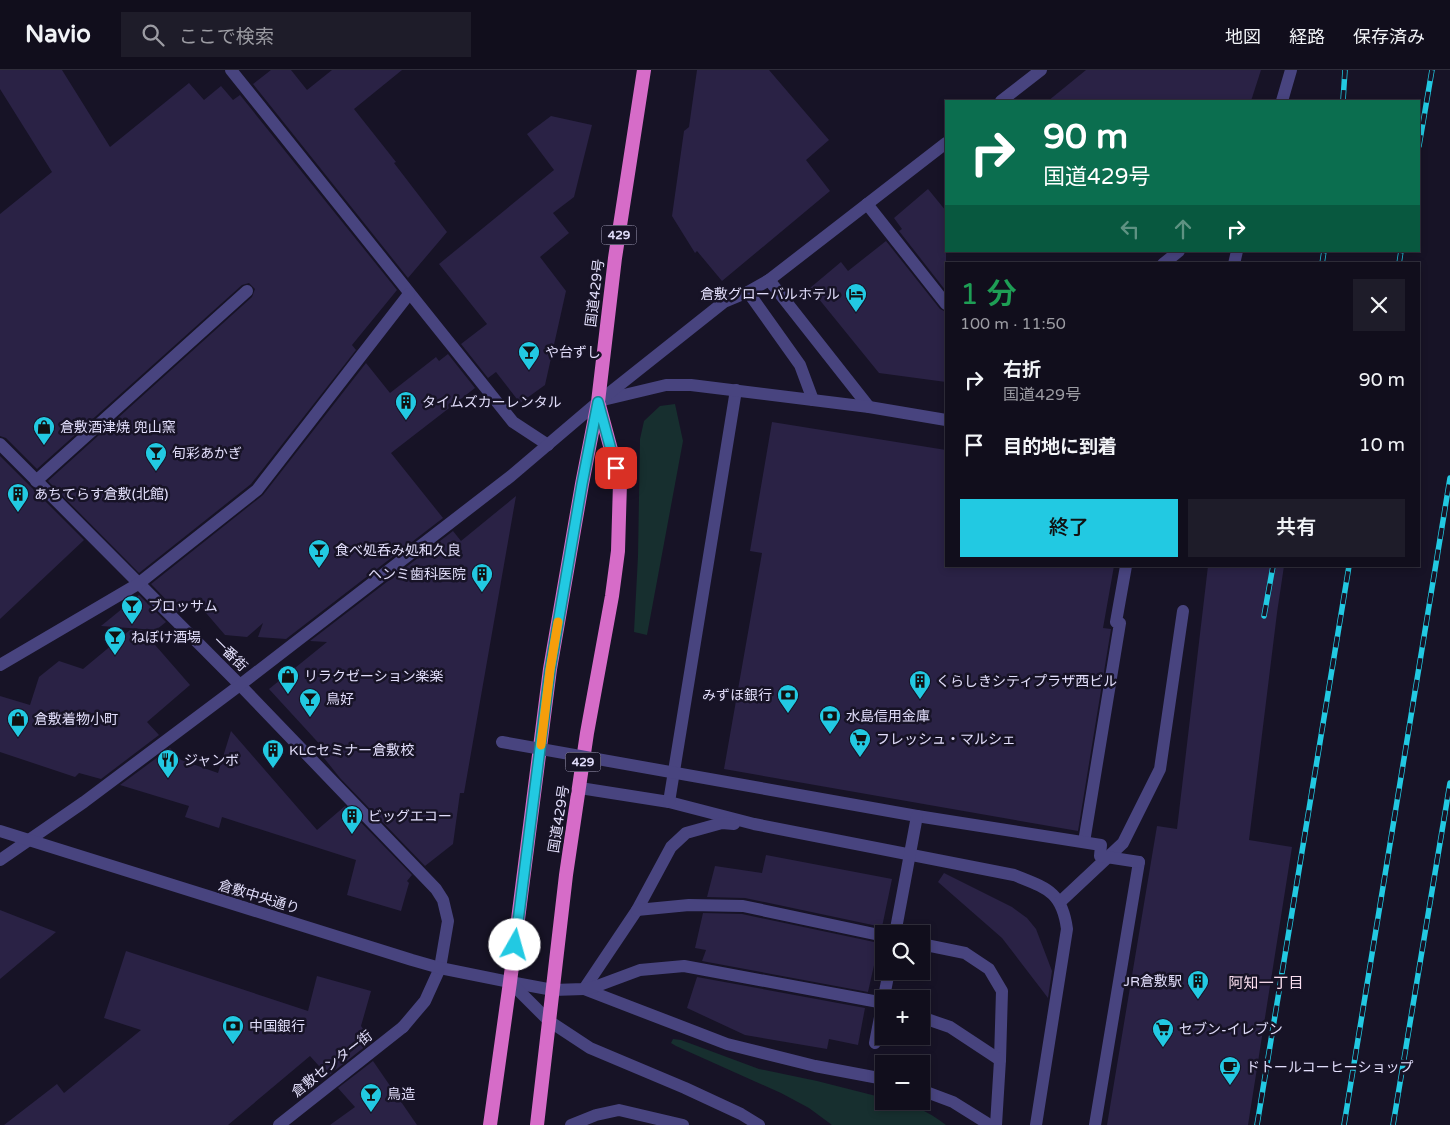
<!DOCTYPE html>
<html lang="ja">
<head>
<meta charset="utf-8">
<style>
  body { margin:0; font-family:"Varela Round","Noto Sans JP",sans-serif; background:#1e1c29; color:#f1f3f6; height:100vh; display:flex; flex-direction:column; font-size:19px; white-space:nowrap }
  * { box-sizing:border-box; margin:0 }
  p { font-size:16px; color:#9c9ca3 }
  .icon { flex:none; width:28px; height:28px; fill:none; stroke:currentColor; stroke-width:2; stroke-linecap:round; stroke-linejoin:round }
  .map { position:relative; flex:1; overflow:hidden }
  .sheet { position:absolute; left:945px; top:192px; width:475px; height:305px; display:flex; flex-direction:column; background:#110e1c; border-radius:0px; box-shadow:0 2px 8px #0003,0 0 0 1px #302e3b }
  .sheet>* { flex:none }
  .guide { position:absolute; left:945px; top:30px; width:475px; height:152px; border-radius:0px; box-shadow:0 2px 8px #0003,0 0 0 1px #302e3b; background:#0b6e4f; color:#fff; overflow:hidden }
  .buttons { position:absolute; left:875px; top:855px; display:grid; gap:10px }
  .buttons a { display:grid; place-items:center; width:55px; height:55px; border-radius:0px; background:#110e1c; box-shadow:0 2px 8px #0003,0 0 0 1px #302e3b; font-size:25px }
  .pin { position:absolute; display:grid; place-items:center; width:42px; height:42px; color:#fff; margin:-21px; border-radius:10px; box-shadow:0 2px 8px #0006 }
  .me { position:absolute; width:55px; margin:-28px; rotate:7deg; stroke-linejoin:round; filter:drop-shadow(0 0 4px #0008) }
  .turn { display:flex; align-items:center; gap:18px; height:105px; padding:0 15px; font-size:22px }
  .turn .icon { width:65px; height:65px; stroke-width:2.5 }
  .turn b { display:block; font-size:35px; line-height:42px }
  .lanes { display:flex; align-items:center; height:48px; padding:0 15px; background:#0003; justify-content:center; gap:25px; direction:ltr }
  .lanes .off { opacity:.35 }
  .round { display:grid; place-items:center; flex:none; width:52px; height:52px; border-radius:0px; background:#1e1c29 }
  .summary { display:flex; align-items:center; justify-content:space-between; height:85px; padding:0 15px }
  h1 { font-size:30px; font-weight:600; line-height:38px; color:#1e9e55 }
  .cta { display:flex; gap:10px; margin-top:auto; padding:10px 15px }
  .cta a { flex:1; height:58px; border-radius:0px; background:#22c9e2; color:#111; font-size:20px; font-weight:600; line-height:58px; text-align:center }
  .cta a+a { background:#1e1c29; color:#f1f3f6 }
  ul { padding:0; list-style:none }
  li { display:flex; align-items:center; gap:15px; height:65px; padding:0 15px }
  li div { flex:1 }
  li b { display:block; font-size:19px }
  li em { font-style:normal }
  header { display:flex; align-items:center; gap:30px; box-sizing:border-box; height:70px; padding:0 25px; background:#110e1c; border-bottom:1px solid #302e3b }
  header strong { font-size:24px }
  nav { display:flex; gap:28px; margin-inline-start:auto; font-size:18px }
  .search { width:350px; height:45px; background:#1e1c29; display:flex; align-items:center; gap:12px; box-sizing:border-box; padding:0 18px; border-radius:0px; color:#9c9ca3; font-size:19px }
  .map>svg:first-child { display:block }
</style>
</head>
<body>
<header>
<strong>Navio</strong>
<div class="search"><svg class="icon" aria-label="search" viewBox="0 0 24 24"><circle cx="10" cy="10" r="6"/><path d="M15 15l6 6"/></svg>ここで検索</div>
<nav><a>地図</a><a>経路</a><a>保存済み</a></nav>
</header>
<div class="map">
<svg width="1450" height="1055" viewBox="0 0 1450 1055">
  <rect width="100%" height="100%" fill="#171326"/>
  <g fill="#172f2f">
    <path d="M 675,334 L 683,371 L 647,565 L 634,562 L 638,486 L 640,369 L 644,351 L 660,336 Z"/>
    <path d="M 673,969 L 681,970 L 759,999 L 817,1011 L 884,1028 L 884,1031 C 907,1031 928,1041 946,1055 L 832,1055 L 809,1038 L 781,1023 L 676,976 L 671,973 Z"/>
  </g>
  <g fill="#2a2245">
    <path d="M 0,0 L 62,0 L 110,77 L 189,13 L 204,30 L 221,16 L 233,30 L 240,25 L 397,220 L 352,275 L 356,280 L 251,414 L 139,503 L 48,411 L 252,227 L 255,219 L 249,213 L 242,215 L 37,399 L 6,368 L 0,366 L 0,144 L 52,102 L 0,19 Z"/>
    <path d="M 271,0 L 291,0 L 307,20 L 332,0 L 402,0 L 354,39 L 396,92 L 394,93 L 447,162 L 408,208 L 253,14 Z"/>
    <path d="M 697,0 L 769,0 L 829,70 L 806,90 L 830,121 L 722,211 L 697,181 L 695,183 L 672,146 L 684,61 L 689,57 Z"/>
    <path d="M 1086,0 L 1261,0 L 1251,31 L 1048,31 Z"/>
    <path d="M 551,46 L 592,55 L 574,127 L 553,143 L 569,163 L 540,187 L 566,221 L 545,315 L 520,333 L 496,302 L 488,308 L 461,274 L 487,254 L 439,194 L 554,100 L 527,64 Z"/>
    <path d="M 928,119 L 946,141 L 946,221 L 899,161 L 902,159 L 894,148 Z"/>
    <path d="M 886,171 L 940,239 L 946,242 L 946,312 L 879,303 L 810,218 L 841,192 L 848,201 Z"/>
    <path d="M 448,284 L 475,318 L 391,383 L 443,448 L 286,569 L 258,567 L 263,553 L 247,567 L 225,565 L 194,529 L 178,542 L 151,514 L 263,425 L 366,293 L 390,323 L 436,287 L 439,291 Z"/>
    <path d="M 772,352 L 946,380 L 946,496 L 1114,496 L 1103,558 L 1111,559 L 1078,761 L 724,699 L 762,483 L 750,481 Z"/>
    <path d="M 0,386 L 84,470 L 0,549 Z"/>
    <path d="M 516,426 L 464,723 L 460,723 L 453,774 L 425,796 L 340,708 L 316,678 L 325,680 L 269,619 L 327,572 L 310,571 L 453,461 L 461,471 Z"/>
    <path d="M 1208,496 L 1284,496 L 1277,543 L 1249,770 L 1292,777 L 1248,1055 L 1107,1055 L 1157,756 L 1177,759 Z"/>
    <path d="M 139,525 L 166,552 L 156,560 L 101,556 Z"/>
    <path d="M 130,560 L 142,560 L 190,615 L 147,652 L 159,665 L 101,709 L 79,703 L 75,707 L 0,682 L 0,626 L 30,635 L 39,607 L 59,591 L 83,599 Z"/>
    <path d="M 231,661 L 317,760 L 345,736 L 412,805 L 407,811 L 409,813 L 401,841 L 347,825 L 356,790 L 222,747 L 219,758 L 185,747 L 189,736 L 120,715 L 170,678 L 181,690 L 218,703 Z"/>
    <path d="M 766,785 L 892,809 L 882,857 L 745,828 L 707,827 L 715,796 L 762,803 Z"/>
    <path d="M 944,803 L 1012,837 L 1027,848 L 1036,859 L 1052,901 L 1048,928 L 1002,868 L 938,812 Z"/>
    <path d="M 0,840 L 56,862 L 0,909 Z"/>
    <path d="M 703,843 L 742,844 L 879,873 L 868,922 L 702,891 L 706,880 L 695,878 Z"/>
    <path d="M 126,881 L 308,941 L 317,906 L 371,921 L 361,956 L 372,971 L 328,1006 L 310,986 L 228,1055 L 4,1055 L 57,1014 L 64,1023 L 141,960 L 104,948 Z"/>
    <path d="M 697,907 L 865,938 L 858,975 L 829,969 L 827,979 L 745,965 L 687,938 Z"/>
    <path d="M 373,991 L 417,1055 L 330,1055 L 355,1037 L 338,1018 Z"/>
  </g>
  <g fill="none" stroke-linecap="round" stroke-linejoin="round">
    <g stroke="#48447f" stroke-width="12">
      <path d="M 580,718 L 669,732 L 754,754 L 1014,805 C 1046,818 1062,821 1067,859 L 1036,1055"/>
      <path d="M 669,732 L 736,320"/>
      <path d="M 734,754 L 722,753 L 686,763 L 671,777 L 637,840 L 584,919 L 727,974 L 815,996 L 884,1009"/>
      <path d="M 1060,832 L 1123,773 L 1160,699 L 1183,541"/>
      <path d="M 637,840 L 689,835 L 743,836 L 884,866"/>
      <path d="M 921,874 L 965,883 L 989,899 L 1002,921 L 1000,990 L 996,1055"/>
      <path d="M 510,912 L 553,920 L 584,919 L 597,916 L 640,900 L 684,896 L 884,933"/>
      <path d="M 510,912 L 549,951 L 590,978 L 685,1018 L 741,1044 L 759,1055"/>
      <path d="M 921,947 L 950,957 L 1000,990"/>
      <path d="M 921,1020 L 953,1032 L 990,1055"/>
      <path d="M 571,1055 L 596,1045 L 619,1040 L 683,1055"/>
    </g>
    <g stroke="#48447f" stroke-width="12">
      <path d="M 1084,772 L 1120,553 L 1116,552 L 1126,496"/>
      <path d="M 279,1055 L 403,957"/>
      <path d="M 1095,1055 L 1139,792"/>
    </g>
    <g stroke="#48447f" stroke-width="12">
      <path d="M 231,0 L 513,352 L 548,375"/>
      <path d="M 1001,31 L 1041,0"/>
      <path d="M 1282,31 L 1291,0"/>
      <path d="M 867,134 L 946,234"/>
      <path d="M 1163,194 L 1179,181"/>
      <path d="M 1234,194 L 1237,181"/>
      <path d="M 769,210 L 869,337"/>
      <path d="M 748,222 L 800,295 L 813,330"/>
      <path d="M 603,330 L 666,315 L 691,315 L 869,337 L 946,350"/>
      <path d="M 0,374 L 240,615 L 436,819 L 443,830 L 448,851 L 440,898 L 425,931 L 403,957"/>
      <path d="M 36,411 L 247,221"/>
      <path d="M 0,595 L 138,514 L 257,420 L 409,224"/>
      <path d="M 0,790 L 84,732 L 240,615 L 511,406 L 598,332 L 724,232 L 748,222 L 769,210 L 946,73"/>
    </g>
    <path stroke="#48447f" stroke-width="12" d="M 0,761 L 412,890 L 440,898 L 510,912"/>
    <g stroke="#d66cc8" stroke-width="14">
      <path d="M 490,1055 L 510,912 L 550,599 L 582,414 L 598,332 L 615,188 L 644,0"/>
      <path d="M 537,1055 L 566,805 L 587,663 L 612,526 L 618,481 L 620,413 L 599,335"/>
    </g>
    <g stroke="#22c9e2" stroke-width="5.5">
      <g id="rail">
        <path d="M 1343,31 L 1345,0"/>
        <path d="M 1419,76 L 1432,0"/>
        <path d="M 1322,194 L 1324,181"/>
        <path d="M 1399,194 L 1401,181"/>
        <path d="M 1264,546 L 1273,496"/>
        <path d="M 1257,1055 L 1349,496"/>
        <path d="M 1344,1055 L 1450,408"/>
        <path d="M 1393,1055 L 1450,713"/>
      </g>
    </g>
    <use href="#rail" stroke="#171326" stroke-width="4" stroke-dasharray="11" stroke-linecap="butt"/>
    <g stroke="#48447f" stroke-width="12">
      <path d="M 502,672 L 917,746 L 1101,775 L 1100,786 L 1139,792"/>
      <path d="M 895,864 L 917,746"/>
      <path d="M 875,973 L 889,901"/>
    </g>
  </g>
  <g fill="none" stroke-linecap="round" stroke-linejoin="round">
    <g stroke="#168393" stroke-width="12">
      <path id="route" d="M 515,875 L 550,600 L 582,414 L 598,332 L 616,398"/>
    </g>
    <use href="#route" stroke="#22c9e2" stroke-width="9"/>
    <path stroke="#f59e0b" stroke-width="9" d="M 541,675 L 550,600 L 558,552"/>
  </g>
  <defs>
    <g id="hotel-pin" transform="scale(1.125)"><path d="M0 17L-7.5 6A9.5 9.5 0 1 1 7.5 6Z" fill="#22c9e2" stroke="#171326"/><path d="M-6-4.5h1.5V1H6V5H4.5V3h-9V5H-6ZM-4 0a1.8 1.8 0 1 1 3.6 0ZM.5 0V-2.5h3Q6-2.5 6 0Z" fill="#111"/></g>
    <g id="bar-pin" transform="scale(1.125)"><path d="M0 17L-7.5 6A9.5 9.5 0 1 1 7.5 6Z" fill="#22c9e2" stroke="#171326"/><path d="M-6-5H6L.8 .8V4.5H3.5V6h-7V4.5H-.8V.8Z" fill="#111"/></g>
    <g id="building-pin" transform="scale(1.125)"><path d="M0 17L-7.5 6A9.5 9.5 0 1 1 7.5 6Z" fill="#22c9e2" stroke="#171326"/><path d="M-4-6H4V6H1V3H-1V6H-4ZM-2.5-4.3h1.7v1.8h-1.7ZM.8-4.3h1.7v1.8H.8ZM-2.5-1h1.7V.8h-1.7ZM.8-1h1.7V.8H.8Z" fill="#111"/></g>
    <g id="shop-pin" transform="scale(1.125)"><path d="M0 17L-7.5 6A9.5 9.5 0 1 1 7.5 6Z" fill="#22c9e2" stroke="#171326"/><path d="M-5-2.5h2.3a2.7 3.5 0 0 1 5.4 0H5L5.5 6h-11ZM-1.5-2.5h3a1.5 2.3 0 0 0-3 0Z" fill="#111"/></g>
    <g id="bank-pin" transform="scale(1.125)"><path d="M0 17L-7.5 6A9.5 9.5 0 1 1 7.5 6Z" fill="#22c9e2" stroke="#171326"/><path d="M-6-4H6V4H-6ZM0-2.3a2.3 2.3 0 1 0 0 4.6a2.3 2.3 0 1 0 0-4.6Z" fill="#111"/></g>
    <g id="supermarket-pin" transform="scale(1.125)"><path d="M0 17L-7.5 6A9.5 9.5 0 1 1 7.5 6Z" fill="#22c9e2" stroke="#171326"/><path d="M-6-5.5h2.5l.6 2H6L4.5 2H-2.5L-4.4-4H-6ZM-1.5 3.2a1.3 1.3 0 1 0 .1 0ZM3 3.2a1.3 1.3 0 1 0 .1 0Z" fill="#111"/></g>
    <g id="restaurant-pin" transform="scale(1.125)"><path d="M0 17L-7.5 6A9.5 9.5 0 1 1 7.5 6Z" fill="#22c9e2" stroke="#171326"/><path d="M-5-6h1v4h1v-4h1v4h1v-4h1v5L-1.5 .5V6h-2V.5L-5-1ZM5-6V6H3V1.5H1.5Q1.5-4 5-6Z" fill="#111"/></g>
    <g id="cafe-pin" transform="scale(1.125)"><path d="M0 17L-7.5 6A9.5 9.5 0 1 1 7.5 6Z" fill="#22c9e2" stroke="#171326"/><path d="M-5.5-4.5H6V0H3Q3 3.5 0 3.5H-2.5Q-5.5 3.5-5.5 0ZM3-3.2v2h1.7v-2ZM-6 4.5H4V6H-6Z" fill="#111"/></g>
  </defs>
  <g fill-rule="evenodd">
    <use href="#hotel-pin" x="856" y="224"/>
    <use href="#bar-pin" x="529" y="282"/>
    <use href="#building-pin" x="406" y="332"/>
    <use href="#shop-pin" x="44" y="357"/>
    <use href="#bar-pin" x="156" y="383"/>
    <use href="#building-pin" x="18" y="424"/>
    <use href="#bar-pin" x="319" y="480"/>
    <use href="#building-pin" x="482" y="504"/>
    <use href="#bar-pin" x="132" y="536"/>
    <use href="#bar-pin" x="115" y="567"/>
    <use href="#shop-pin" x="288" y="606"/>
    <use href="#building-pin" x="920" y="611"/>
    <use href="#bank-pin" x="788" y="625"/>
    <use href="#bar-pin" x="310" y="629"/>
    <use href="#bank-pin" x="830" y="646"/>
    <use href="#shop-pin" x="18" y="649"/>
    <use href="#supermarket-pin" x="860" y="669"/>
    <use href="#building-pin" x="273" y="680"/>
    <use href="#restaurant-pin" x="168" y="690"/>
    <use href="#building-pin" x="352" y="746"/>
    <use href="#building-pin" x="1198" y="911"/>
    <use href="#bank-pin" x="233" y="956"/>
    <use href="#supermarket-pin" x="1163" y="959"/>
    <use href="#cafe-pin" x="1230" y="997"/>
    <use href="#bar-pin" x="371" y="1024"/>
  </g>
  <g text-anchor="middle" dominant-baseline="central" stroke-width="5" stroke-linejoin="round" paint-order="stroke">
    <g fill="#171326" stroke="#a4a0ba" stroke-width="1">
      <rect x="601.5" y="155.5" width="35" height="19" rx="4"/>
      <rect x="565.5" y="682.5" width="35" height="19" rx="4"/>
    </g>
    <g font-size="12" font-weight="bold" fill="#e1ddfa">
      <text x="619" y="165">429</text>
      <text x="583" y="692">429</text>
    </g>
    <g font-size="14" fill="#e1ddfa" stroke="#171326">
      <text transform="translate(595 223) rotate(-83)">国道429号</text>
      <text transform="translate(230 584) rotate(45)">一番街</text>
      <text transform="translate(559 749) rotate(-81)">国道429号</text>
      <text transform="translate(259 827) rotate(17)">倉敷中央通り</text>
      <text transform="translate(332 994) rotate(-38)">倉敷センター街</text>
    </g>
    <g font-size="14" fill="#e1ddfa" stroke="#171326" text-anchor="start">
      <text x="840" y="224" text-anchor="end">倉敷グローバルホテル</text>
      <text x="545" y="282">や台ずし</text>
      <text x="422" y="332">タイムズカーレンタル</text>
      <text x="60" y="357">倉敷酒津焼 兜山窯</text>
      <text x="172" y="383">旬彩あかぎ</text>
      <text x="34" y="424">あちてらす倉敷(北館)</text>
      <text x="335" y="480">食べ処呑み処和久良</text>
      <text x="466" y="504" text-anchor="end">ヘンミ歯科医院</text>
      <text x="148" y="536">ブロッサム</text>
      <text x="131" y="567">ねぼけ酒場</text>
      <text x="304" y="606">リラクゼーション楽楽</text>
      <text x="936" y="611">くらしきシティプラザ西ビル</text>
      <text x="772" y="625" text-anchor="end">みずほ銀行</text>
      <text x="326" y="629">鳥好</text>
      <text x="846" y="646">水島信用金庫</text>
      <text x="34" y="649">倉敷着物小町</text>
      <text x="876" y="669">フレッシュ・マルシェ</text>
      <text x="289" y="680">KLCセミナー倉敷校</text>
      <text x="184" y="690">ジャンボ</text>
      <text x="368" y="746">ビッグエコー</text>
      <text x="1182" y="911" text-anchor="end">JR倉敷駅</text>
      <text x="249" y="956">中国銀行</text>
      <text x="1179" y="959">セブン-イレブン</text>
      <text x="1246" y="997">ドトールコーヒーショップ</text>
      <text x="387" y="1024">鳥造</text>
    </g>
    <g font-size="15" fill="#fbdff0" stroke="#171326">
      <text x="1266" y="913">阿知一丁目</text>
    </g>
  </g>
</svg>
<div class="buttons">
<a><svg class="icon" aria-label="search" viewBox="0 0 24 24"><circle cx="10" cy="10" r="6"/><path d="M15 15l6 6"/></svg></a>
<a>+</a>
<a>−</a>
</div>
<div class="pin" style="left:616px;top:398px;background:#d93025"><svg class="icon" aria-label="arrive" viewBox="0 0 24 24"><path d="M6 21V4h12l-3 4 3 4H6"/></svg></div>
<svg class="me" style="left:515px;top:875px" viewBox="-20 -20 40 40"><circle r="19" fill="#fff"/><path d="M0-13L10 11 0 6-10 11z" fill="#22c9e2"/></svg>
<div class="guide">
<div class="turn"><svg class="icon" aria-label="right" viewBox="0 0 24 24"><path d="M7 20v-9h11M14 6l5 5-5 5"/></svg><div><b>90 m</b>国道429号</div></div>
<div class="lanes"><svg class="icon off" aria-label="left" viewBox="0 0 24 24"><path d="M17 20v-9H6M10 6l-5 5 5 5"/></svg><svg class="icon off" aria-label="ahead" viewBox="0 0 24 24"><path d="M12 20V5M6 11l6-6 6 6"/></svg><svg class="icon" aria-label="right" viewBox="0 0 24 24"><path d="M7 20v-9h11M14 6l5 5-5 5"/></svg></div>
</div>
<section class="sheet">
<div class="summary"><div><h1>1 分</h1><p>100 m · 11:50</p></div><a class="round"><svg class="icon" aria-label="close" viewBox="0 0 24 24"><path d="M6 6l12 12M18 6L6 18"/></svg></a></div>
<ul>
<li><svg class="icon" aria-label="right" viewBox="0 0 24 24"><path d="M7 20v-9h11M14 6l5 5-5 5"/></svg><div><b>右折</b><p>国道429号</p></div><em>90 m</em></li>
<li><svg class="icon" aria-label="arrive" viewBox="0 0 24 24"><path d="M6 21V4h12l-3 4 3 4H6"/></svg><div><b>目的地に到着</b></div><em>10 m</em></li>
</ul>
<div class="cta"><a>終了</a><a>共有</a></div>
</section>
</div>
</body>
</html>
